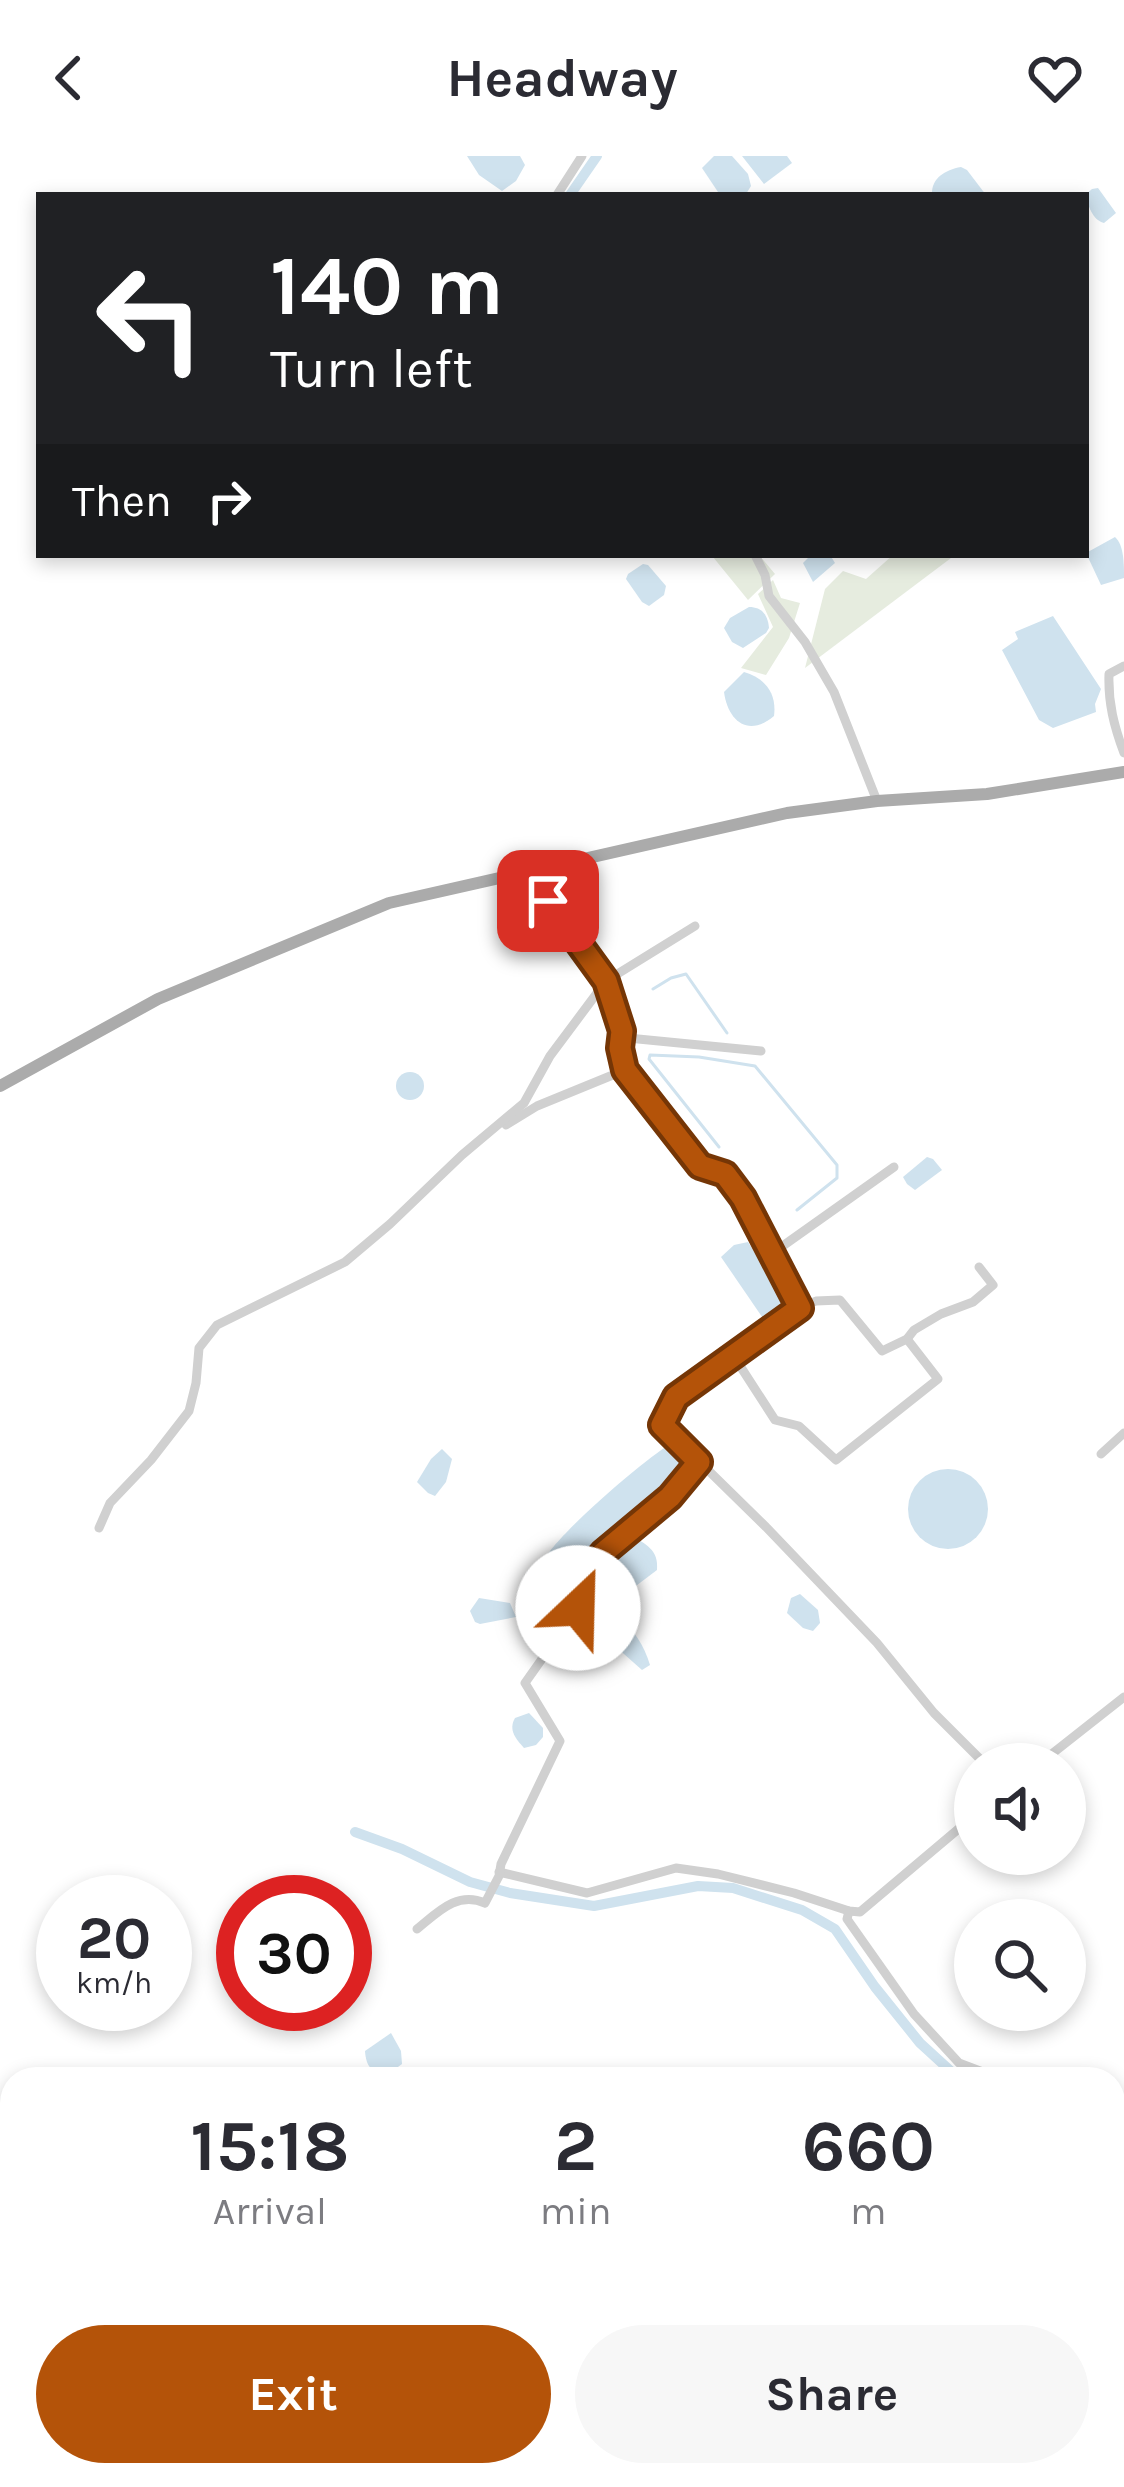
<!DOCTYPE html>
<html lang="en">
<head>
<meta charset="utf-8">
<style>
  body { margin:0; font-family:Karla,sans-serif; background:#f7f7f7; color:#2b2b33; height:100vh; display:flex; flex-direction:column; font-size:45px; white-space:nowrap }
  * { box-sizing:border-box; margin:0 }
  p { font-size:39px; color:#7c7c81 }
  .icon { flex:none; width:66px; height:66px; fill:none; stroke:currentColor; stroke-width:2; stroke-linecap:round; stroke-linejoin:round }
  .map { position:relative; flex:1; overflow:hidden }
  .details { position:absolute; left:0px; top:1911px; width:1125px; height:420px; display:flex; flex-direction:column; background:#fff; border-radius:36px 36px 0 0; box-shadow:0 6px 18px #0003 }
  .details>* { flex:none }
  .guide { position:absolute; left:36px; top:36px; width:1053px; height:366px; border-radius:0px; box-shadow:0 6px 18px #0003; background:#202124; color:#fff; overflow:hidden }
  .buttons { position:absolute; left:954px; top:1587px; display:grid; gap:24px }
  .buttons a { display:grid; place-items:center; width:132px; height:132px; border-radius:50%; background:#fff; box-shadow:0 6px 18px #0003; font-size:60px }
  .speed { position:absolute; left:36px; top:1719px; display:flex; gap:24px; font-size:60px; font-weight:700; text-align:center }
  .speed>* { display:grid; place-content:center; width:156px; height:156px; border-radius:50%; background:#fff; box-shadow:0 6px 18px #0003; line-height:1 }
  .speed small { font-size:30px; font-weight:400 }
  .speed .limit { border:18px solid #d22; background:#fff; color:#111 }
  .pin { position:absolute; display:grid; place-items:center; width:102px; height:102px; color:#fff; margin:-51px; border-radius:24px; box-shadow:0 6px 18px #0006 }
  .me { position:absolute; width:132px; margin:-66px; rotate:24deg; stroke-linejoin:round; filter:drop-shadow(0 0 9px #0008) }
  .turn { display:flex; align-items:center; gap:42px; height:252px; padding:0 36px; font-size:54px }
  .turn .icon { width:156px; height:156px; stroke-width:2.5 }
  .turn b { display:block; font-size:84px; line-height:102px }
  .then { display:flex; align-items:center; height:114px; padding:0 36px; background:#0003; gap:24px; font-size:45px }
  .eta { display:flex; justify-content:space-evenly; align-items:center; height:204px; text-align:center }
  .eta b { font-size:72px; font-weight:700; line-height:84px }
  .cta { display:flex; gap:24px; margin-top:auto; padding:24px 36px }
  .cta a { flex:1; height:138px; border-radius:72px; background:#b45309; color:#fff; font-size:48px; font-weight:700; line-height:138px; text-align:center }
  .cta a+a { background:#f7f7f7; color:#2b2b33 }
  header { display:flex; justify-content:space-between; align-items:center; height:156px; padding:0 36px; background:#fff; font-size:54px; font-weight:700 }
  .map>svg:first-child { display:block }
</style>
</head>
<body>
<header><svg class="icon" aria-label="back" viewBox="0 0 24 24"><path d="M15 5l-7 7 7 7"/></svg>Headway<svg class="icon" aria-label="heart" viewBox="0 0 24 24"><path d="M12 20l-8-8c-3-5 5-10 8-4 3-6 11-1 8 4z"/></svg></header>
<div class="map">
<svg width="1124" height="2331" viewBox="0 0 1124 2331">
  <rect width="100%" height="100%" fill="#fff"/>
  <g fill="#e6ecdf">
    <path d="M 715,399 L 759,399 L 775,418 L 748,444 L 713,401 Z"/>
    <path d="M 893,399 L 955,399 L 805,512 L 825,433 L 843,415 L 866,423 Z"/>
    <path d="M 773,424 L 781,442 L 800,447 L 789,482 L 766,519 L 741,512 L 773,471 L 758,438 Z"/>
  </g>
  <g fill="#cfe2ee">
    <path d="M 467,0 L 520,0 L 525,9 L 516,25 L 502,35 L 479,19 Z"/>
    <path d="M 714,0 L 732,0 L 748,18 L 751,30 L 746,38 L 720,39 L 702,12 Z"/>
    <path d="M 742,0 L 787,0 L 792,7 L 764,28 Z"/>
    <path d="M 961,11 L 967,14 L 986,39 L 932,39 C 931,22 945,14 961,11 Z"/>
    <path d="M 1098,32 L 1116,57 L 1104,67 C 1092,64 1088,48 1085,39 L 1092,33 Z"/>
    <path d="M 1115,381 C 1124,389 1124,408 1124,422 L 1101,429 L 1086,397 Z"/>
    <path d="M 811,399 L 830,399 L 835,407 L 813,426 L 803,407 Z"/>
    <path d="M 643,408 L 648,409 L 666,430 L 664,439 L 649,450 L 642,446 L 626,423 L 628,418 Z"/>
    <path d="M 749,451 C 762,451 768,459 769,472 L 766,477 L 743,492 L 732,486 L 724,472 L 730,462 Z"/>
    <path d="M 1053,460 L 1101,533 L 1095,548 L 1096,556 L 1053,572 L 1039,564 L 1002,494 L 1018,483 L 1015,476 Z"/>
    <path d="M 744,516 C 765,522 777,537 774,560 C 748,582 728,565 724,536 Z"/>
    <circle cx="410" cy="930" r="14"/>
    <path d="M 927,1001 L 933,1003 L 942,1014 L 915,1034 L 907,1028 L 903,1021 Z"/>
    <path d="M 748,1086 L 788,1149 L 767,1168 L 721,1101 L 734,1089 Z"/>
    <path d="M 669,1289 L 688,1308 L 667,1333 L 638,1351 L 590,1400 L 551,1458 L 541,1448 L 543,1439 L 521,1430 L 527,1416 L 543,1407 C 549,1385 645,1303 669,1289 Z"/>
    <path d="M 442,1293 L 452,1303 L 446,1326 L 435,1340 L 428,1337 L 417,1326 L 431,1303 Z"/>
    <circle cx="948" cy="1353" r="40"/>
    <path d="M 630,1379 C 646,1388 659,1394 657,1414 L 600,1457 L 583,1462 C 588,1415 596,1410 630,1379 Z"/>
    <path d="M 800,1438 L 818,1454 L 820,1467 L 813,1475 L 803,1472 L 787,1457 L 791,1442 Z"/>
    <path d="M 479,1442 L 510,1447 L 516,1461 L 480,1468 L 475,1466 L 470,1455 Z"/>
    <path d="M 619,1461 C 634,1474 644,1489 650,1509 L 642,1514 L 615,1490 L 610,1480 Z"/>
    <path d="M 529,1557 L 543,1572 L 543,1581 L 536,1589 L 524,1592 C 516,1583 508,1574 515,1562 Z"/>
    <path d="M 391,1877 L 401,1895 L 402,1908 L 387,1919 C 371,1917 366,1910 365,1895 Z"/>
  </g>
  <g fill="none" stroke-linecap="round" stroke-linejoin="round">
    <g stroke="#cfe2ee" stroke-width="3">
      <path d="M 653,833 L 671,822 L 686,818 L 727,877"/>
      <path d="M 719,991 L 649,903 L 650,899 L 699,901 L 755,910 L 837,1009 L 837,1022 L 797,1054"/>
    </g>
    <g stroke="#cfe2ee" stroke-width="10">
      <path d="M 570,39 L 597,0"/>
      <path d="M 355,1676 L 402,1693 L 470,1726 L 510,1737 L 594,1750 L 698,1730 L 733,1732 L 802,1754 L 835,1773 L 875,1831 L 920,1887 L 955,1919 L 964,1923"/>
      <path d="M 1113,1989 L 1124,1993"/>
    </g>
    <g stroke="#d0d0d0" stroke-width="9">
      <path d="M 557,39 L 582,0"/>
      <path d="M 755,399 L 765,419 L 769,440 L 805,486 L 834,536 L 877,645"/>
      <path d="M 1124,510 L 1109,518 C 1108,547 1114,570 1124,597"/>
      <path d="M 695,770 L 606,825 L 622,875 L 620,892 L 625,914 L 700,1010 L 725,1019 L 743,1043 L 770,1099 L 800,1152 L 676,1241 L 662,1269 L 766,1371 L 877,1487 L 934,1557 L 985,1608"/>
      <path d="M 628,882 L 761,895"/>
      <path d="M 506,969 L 537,950 L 625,914"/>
      <path d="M 770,1099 L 894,1011"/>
      <path d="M 800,1152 L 816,1145 L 840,1144 L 882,1195 L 907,1183 L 914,1174 L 941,1158 L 973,1146 L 993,1129 L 979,1111"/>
      <path d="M 733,1199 L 775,1264 L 799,1270 L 836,1304 L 938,1223 L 907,1183"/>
      <path d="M 1101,1298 L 1124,1277"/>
      <path d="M 99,1372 L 110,1347 L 151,1304 L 189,1255 L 196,1227 L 199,1192 L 217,1169 L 345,1106 L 390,1068 L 462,999 L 524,947 L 550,900 L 606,825 L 548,745"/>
      <path d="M 1039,1608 L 1124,1541"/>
      <path d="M 499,1716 L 587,1737 L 676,1712 L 718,1718 L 794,1737 L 849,1755 L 860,1756 L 975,1659"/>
      <path d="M 849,1755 L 847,1763 L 914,1858 L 959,1907 L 1001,1923"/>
      <path d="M 417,1773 C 438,1756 457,1735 485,1747 L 499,1720 L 501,1708 L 560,1585 L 525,1527 L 578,1452 L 583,1421 L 603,1397 L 670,1341 L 699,1306"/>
      <path d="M 1113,1967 L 1124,1971"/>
      <path d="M 840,2319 L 848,2331"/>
      <path d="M 346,2331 L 353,2319"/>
      <path d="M 457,2331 L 472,2319"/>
    </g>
    <path stroke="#ababab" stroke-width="12" d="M 0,930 L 158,843 L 389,747 L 787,657 L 877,645 L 987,638 L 1124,616"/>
  </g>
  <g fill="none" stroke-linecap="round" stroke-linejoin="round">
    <g stroke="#753606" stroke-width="30">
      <path id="route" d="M 548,745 L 606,825 L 622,875 L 620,892 L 625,914 L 700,1010 L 725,1018 L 743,1042 L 800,1152 L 676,1241 L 662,1269 L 699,1306 L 670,1341 L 603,1397 L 583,1420 L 578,1452"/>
    </g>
    <use href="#route" stroke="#b45309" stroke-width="21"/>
  </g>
</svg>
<div class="buttons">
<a><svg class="icon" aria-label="sound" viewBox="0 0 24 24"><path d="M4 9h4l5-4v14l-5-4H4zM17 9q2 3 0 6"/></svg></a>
<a><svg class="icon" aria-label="search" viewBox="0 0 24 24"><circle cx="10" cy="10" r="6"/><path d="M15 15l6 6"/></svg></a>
</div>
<div class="speed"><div>20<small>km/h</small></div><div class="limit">30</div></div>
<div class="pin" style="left:548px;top:745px;background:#d93025"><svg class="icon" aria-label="arrive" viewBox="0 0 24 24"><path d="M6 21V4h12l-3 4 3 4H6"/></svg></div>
<svg class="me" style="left:578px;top:1452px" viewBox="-20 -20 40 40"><circle r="19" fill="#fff"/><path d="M0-13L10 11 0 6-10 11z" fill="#b45309"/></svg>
<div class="guide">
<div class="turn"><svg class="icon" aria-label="left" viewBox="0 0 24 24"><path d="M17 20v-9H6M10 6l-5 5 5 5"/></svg><div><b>140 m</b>Turn left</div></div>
<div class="then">Then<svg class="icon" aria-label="right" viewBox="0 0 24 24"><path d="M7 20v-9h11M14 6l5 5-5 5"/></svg></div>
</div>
<section class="details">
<div class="eta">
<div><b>15:18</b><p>Arrival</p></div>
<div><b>2</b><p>min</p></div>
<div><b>660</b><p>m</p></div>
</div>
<div class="cta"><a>Exit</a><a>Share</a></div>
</section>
</div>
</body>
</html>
